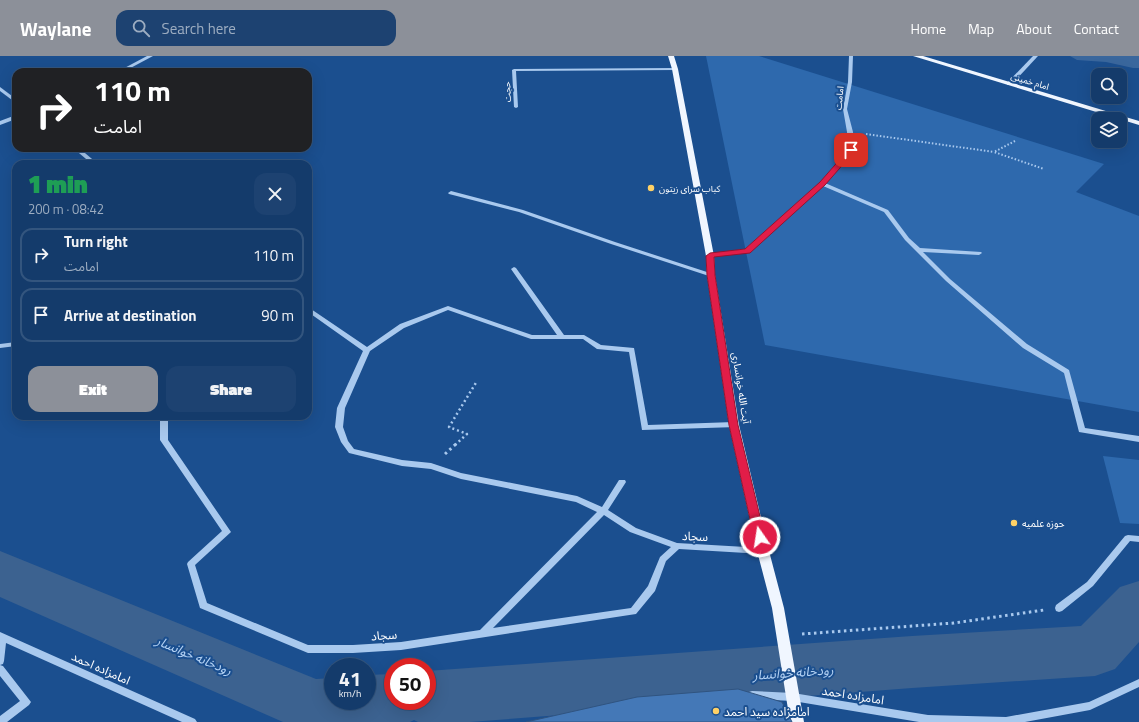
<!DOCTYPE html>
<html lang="en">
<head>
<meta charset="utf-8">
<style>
  body { margin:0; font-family:"Titillium Web","Noto Sans Arabic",sans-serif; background:#1d4271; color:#f1f3f6; height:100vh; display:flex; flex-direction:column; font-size:15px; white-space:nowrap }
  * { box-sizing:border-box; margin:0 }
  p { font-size:13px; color:#9dadc1 }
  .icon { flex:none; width:22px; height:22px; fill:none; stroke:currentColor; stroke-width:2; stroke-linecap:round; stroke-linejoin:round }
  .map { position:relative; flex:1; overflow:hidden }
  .side { position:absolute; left:12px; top:104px; width:300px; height:260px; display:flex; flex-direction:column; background:#143b6b; border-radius:12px; box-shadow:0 4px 16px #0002,0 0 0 1px #33557e }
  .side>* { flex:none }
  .banner { position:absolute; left:12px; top:12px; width:300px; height:84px; border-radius:12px; box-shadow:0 4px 16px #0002,0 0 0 1px #33557e; background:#202124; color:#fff; overflow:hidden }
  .controls { position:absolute; left:1091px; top:12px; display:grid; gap:8px }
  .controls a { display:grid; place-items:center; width:36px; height:36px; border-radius:8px; background:#143b6b; box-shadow:0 4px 16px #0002,0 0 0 1px #33557e; font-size:20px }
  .speed { position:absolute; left:324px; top:602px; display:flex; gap:8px; font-size:20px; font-weight:700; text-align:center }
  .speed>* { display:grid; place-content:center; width:52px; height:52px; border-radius:50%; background:#143b6b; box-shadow:0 4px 16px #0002,0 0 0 1px #33557e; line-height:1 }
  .speed small { font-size:10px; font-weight:400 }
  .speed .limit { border:6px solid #d22; background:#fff; color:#111 }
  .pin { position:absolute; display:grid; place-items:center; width:34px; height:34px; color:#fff; margin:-17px; border-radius:8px; box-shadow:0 2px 6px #0006 }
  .me { position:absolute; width:44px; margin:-22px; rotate:347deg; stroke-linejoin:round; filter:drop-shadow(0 0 3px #0008) }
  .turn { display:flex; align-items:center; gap:14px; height:84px; padding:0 16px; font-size:18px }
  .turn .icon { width:52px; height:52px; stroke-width:2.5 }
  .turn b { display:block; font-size:28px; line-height:34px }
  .round { display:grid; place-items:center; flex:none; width:42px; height:42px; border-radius:12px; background:#1d4271 }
  .head { display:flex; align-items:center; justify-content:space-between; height:68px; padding:0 16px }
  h1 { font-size:24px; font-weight:800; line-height:30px; color:#1e9e55 }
  .cta { display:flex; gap:8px; margin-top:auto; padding:8px 16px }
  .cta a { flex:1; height:46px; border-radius:12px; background:#8c9099; color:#fff; font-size:16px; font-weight:800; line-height:46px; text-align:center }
  .cta a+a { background:#1d4271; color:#f1f3f6 }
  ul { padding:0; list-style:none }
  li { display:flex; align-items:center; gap:12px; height:54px; margin:0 8px 6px; padding:0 8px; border:2px solid #33557e; border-radius:12px }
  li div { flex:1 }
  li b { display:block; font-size:15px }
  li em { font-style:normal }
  header { display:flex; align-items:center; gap:24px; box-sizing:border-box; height:56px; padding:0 20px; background:#8c9099; color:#fff }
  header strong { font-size:19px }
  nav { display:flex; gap:22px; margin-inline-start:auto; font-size:14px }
  .search { width:280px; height:36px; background:#1d4271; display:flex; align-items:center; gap:10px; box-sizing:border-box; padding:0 14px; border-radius:12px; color:#9dadc1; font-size:15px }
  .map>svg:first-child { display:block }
</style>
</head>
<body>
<header>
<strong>Waylane</strong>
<div class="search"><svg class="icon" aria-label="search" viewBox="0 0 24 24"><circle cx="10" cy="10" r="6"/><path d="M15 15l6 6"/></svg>Search here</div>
<nav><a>Home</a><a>Map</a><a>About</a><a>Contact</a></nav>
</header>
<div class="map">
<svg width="1139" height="666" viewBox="0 0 1139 666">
  <rect width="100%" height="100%" fill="#1b4f8f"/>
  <g fill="#2e69ad">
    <path d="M 706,0 L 759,0 L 1104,108 L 1076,136 L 1139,160 L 1139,356 L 765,289 Z"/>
    <path d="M 1103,400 L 1139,404 L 1139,468 L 1120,467 Z"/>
  </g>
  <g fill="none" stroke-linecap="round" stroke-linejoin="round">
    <path fill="#3c6290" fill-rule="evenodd" d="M 0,495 L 316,623 L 333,622 L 333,645 L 367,645 L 367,619 L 393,618 L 393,645 L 427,645 L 427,615 L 912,580 L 1081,570 L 1120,531 L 1139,525 L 1139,586 L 1115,613 L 1095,620 L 912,632 L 470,666 L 418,666 L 414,664 L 410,666 L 283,666 L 0,541 Z"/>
    <g stroke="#a9c9ee" stroke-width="2" stroke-dasharray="1.5 2" stroke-linecap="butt">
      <path d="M 866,78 L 994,96"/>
      <path d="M 1015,85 L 994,96 L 1044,113"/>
    </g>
    <path stroke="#a9c9ee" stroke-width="2.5" stroke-dasharray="2 3" stroke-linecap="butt" d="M 455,389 L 467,378 L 449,371 L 477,325"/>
    <g stroke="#a9c9ee" stroke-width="3" stroke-dasharray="2.5 3.5" stroke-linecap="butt">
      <path d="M 445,398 L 456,388"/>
      <path d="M 802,578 L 954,567 L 1044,554"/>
    </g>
    <g fill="#a9c9ee" fill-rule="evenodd">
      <path d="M 147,0 L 153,0 L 123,16 L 117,16 Z"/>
      <path d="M 849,0 L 853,0 L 852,26 L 847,53 L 853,76 L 854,94 L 825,127 L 888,154 L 909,182 L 920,192 L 981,196 L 982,197 L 979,199 L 923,196 L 950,223 L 1027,288 L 1069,314 L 1085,372 L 1139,380 L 1139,386 L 1079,376 L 1064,317 L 1023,292 L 946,225 L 905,184 L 884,156 L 823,130 L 749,196 L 708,201 L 707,200 L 710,198 L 745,193 L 820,127 L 848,94 L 847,76 L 843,53 L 848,26 Z"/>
      <path d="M 1033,0 L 1038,0 L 1011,29 L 1007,29 L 1007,27 Z"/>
      <path d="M 675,12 L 677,12 L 677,14 L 516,15 L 518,51 L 516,52 L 514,51 L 512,14 L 514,13 Z"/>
      <path d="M 0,31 L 16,43 L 16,47 L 0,35 Z"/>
      <path d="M 16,59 L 16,63 L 0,69 L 0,65 Z"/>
      <path d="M 73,92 L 79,92 L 98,108 L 92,108 Z"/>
      <path d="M 451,135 L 523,154 L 615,186 L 713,218 L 714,219 L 711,221 L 709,220 L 611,188 L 519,156 L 449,138 L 448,137 Z"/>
      <path d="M 514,211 L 516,212 L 564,279 L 584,279 L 601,289 L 634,292 L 648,369 L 734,366 L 737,367 L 738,369 L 737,371 L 642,374 L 629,296 L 597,293 L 583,283 L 531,283 L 448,254 L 404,272 L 370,295 L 345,352 L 343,371 L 348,385 L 354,393 L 402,404 L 431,407 L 461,417 L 577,440 L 602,451 L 619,424 L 625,424 L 626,426 L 608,454 L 636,472 L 677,487 L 763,492 L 766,493 L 767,495 L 766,497 L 763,498 L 679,493 L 666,505 L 655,535 L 636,558 L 401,594 L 353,597 L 308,597 L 200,552 L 187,508 L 188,506 L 222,475 L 160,384 L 160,360 L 168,360 L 168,384 L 231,476 L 195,509 L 207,547 L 308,589 L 353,589 L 401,586 L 480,574 L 597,456 L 576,446 L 461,423 L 431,413 L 402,410 L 349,397 L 341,386 L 335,371 L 337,352 L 363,295 L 308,256 L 308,251 L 367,291 L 400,268 L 448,250 L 532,279 L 557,279 L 511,213 ZM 604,459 L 630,476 L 671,491 L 660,501 L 648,530 L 631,552 L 493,572 Z"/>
      <path d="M 16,286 L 16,290 L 0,292 L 0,288 Z"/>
      <path d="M 1128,479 L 1139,480 L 1139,486 L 1130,485 L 1093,530 L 1062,555 L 1059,556 L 1056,555 L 1055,552 L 1056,549 L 1087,526 L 1125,480 Z"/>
      <path d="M 0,576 L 195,663 L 197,666 L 182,666 L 6,587 L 4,605 L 3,608 L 0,609 L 3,610 L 31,646 L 29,649 L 7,666 L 0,666 L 0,660 L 20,645 L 0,620 Z"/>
      <path d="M 1139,623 L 1139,631 L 1090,654 L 1025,666 L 919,666 L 793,645 L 752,643 L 749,642 L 747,639 L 749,636 L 752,635 L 793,637 L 928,659 L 1006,661 L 1089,646 Z"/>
    </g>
    <g fill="#f0f6ff" fill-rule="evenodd">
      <path d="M 668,0 L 674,0 L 678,13 L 714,200 L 715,219 L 739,369 L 769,495 L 784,552 L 804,666 L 790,666 L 772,552 L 757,495 L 729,369 L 707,219 L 706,200 L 672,13 Z"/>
      <path d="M 913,0 L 923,0 L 1139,65 L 1139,69 Z"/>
    </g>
  </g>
  <path fill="#3a679d" d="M 1070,0 L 1139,0 L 1139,12 L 1133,12 L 1106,6 L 1077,4 Z"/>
  <path fill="#4478b7" stroke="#305480" d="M 738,633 L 782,646 L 792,666 L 526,666 L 637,641 Z"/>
  <path fill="#e11d48" stroke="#92132f" d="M 851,92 L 855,94 L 854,96 L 825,129 L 750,197 L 714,201 L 715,219 L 738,369 L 765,481 L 763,484 L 760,486 L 756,484 L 754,481 L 729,369 L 707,219 L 706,200 L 710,197 L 745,193 L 820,126 L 849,93 Z"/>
  <g fill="#ffd166" stroke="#1b4f8f" stroke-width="1.5">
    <circle cx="651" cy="132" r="4"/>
    <circle cx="1014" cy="467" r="4"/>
    <circle cx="716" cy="655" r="4"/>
  </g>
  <g text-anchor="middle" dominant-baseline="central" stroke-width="4" stroke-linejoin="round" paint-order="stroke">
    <g font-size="9" fill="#fff" stroke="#1b4f8f">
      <text transform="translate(1030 25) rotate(17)">امام خمینی</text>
      <text transform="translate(507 36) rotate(-92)">حجت</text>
      <text transform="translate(839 42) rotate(-84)">امامت</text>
    </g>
    <g font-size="9" fill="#fff" stroke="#1b4f8f" text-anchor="start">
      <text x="659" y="132">کباب سرای زیتون</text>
    </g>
    <g font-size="10" fill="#fff" stroke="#1b4f8f">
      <text transform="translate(741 332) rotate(81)">آیت الله خوانساری</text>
    </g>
    <g font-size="10" fill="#fff" stroke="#1b4f8f" text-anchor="start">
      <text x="1022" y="467">حوزه علمیه</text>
    </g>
    <g font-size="12" fill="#fff" stroke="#1b4f8f">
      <text transform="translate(695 480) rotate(2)">سجاد</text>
      <text transform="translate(384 579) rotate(-4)">سجاد</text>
      <text transform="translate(101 612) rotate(24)">امامزاده احمد</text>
      <text transform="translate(853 639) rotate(9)">امامزاده احمد</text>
    </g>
    <g font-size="12" fill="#fff" stroke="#1b4f8f" text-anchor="start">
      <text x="724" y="655">امامزاده سید احمد</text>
    </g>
    <g font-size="13" font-style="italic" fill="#b5d3f5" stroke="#1b4f8f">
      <text transform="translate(194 599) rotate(23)">رودخانه خوانسار</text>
      <text transform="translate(793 616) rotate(-4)">رودخانه خوانسار</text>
    </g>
  </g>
</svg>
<div class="controls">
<a><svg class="icon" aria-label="search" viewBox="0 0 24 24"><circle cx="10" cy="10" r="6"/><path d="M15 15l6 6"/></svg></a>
<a><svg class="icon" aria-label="layers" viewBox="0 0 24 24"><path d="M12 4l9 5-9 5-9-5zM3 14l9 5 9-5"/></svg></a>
</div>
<div class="speed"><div>41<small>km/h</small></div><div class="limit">50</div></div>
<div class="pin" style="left:851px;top:94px;background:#d93025"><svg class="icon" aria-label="arrive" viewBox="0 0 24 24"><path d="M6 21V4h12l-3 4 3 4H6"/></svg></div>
<svg class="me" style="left:760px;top:481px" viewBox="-20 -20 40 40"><circle r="17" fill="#e11d48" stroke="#fff" stroke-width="3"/><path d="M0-11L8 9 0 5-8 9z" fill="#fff"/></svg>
<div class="banner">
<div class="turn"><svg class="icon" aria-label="right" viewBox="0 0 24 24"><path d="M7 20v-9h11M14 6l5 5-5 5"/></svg><div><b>110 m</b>امامت</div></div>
</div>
<section class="side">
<div class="head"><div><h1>1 min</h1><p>200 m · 08:42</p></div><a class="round"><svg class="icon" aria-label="close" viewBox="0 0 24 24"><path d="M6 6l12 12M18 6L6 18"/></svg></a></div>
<ul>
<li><svg class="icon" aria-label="right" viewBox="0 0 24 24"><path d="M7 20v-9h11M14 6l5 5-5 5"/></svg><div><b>Turn right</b><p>امامت</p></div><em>110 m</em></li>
<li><svg class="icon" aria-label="arrive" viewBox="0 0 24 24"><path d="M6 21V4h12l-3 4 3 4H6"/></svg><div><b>Arrive at destination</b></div><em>90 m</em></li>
</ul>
<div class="cta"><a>Exit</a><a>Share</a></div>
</section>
</div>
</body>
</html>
